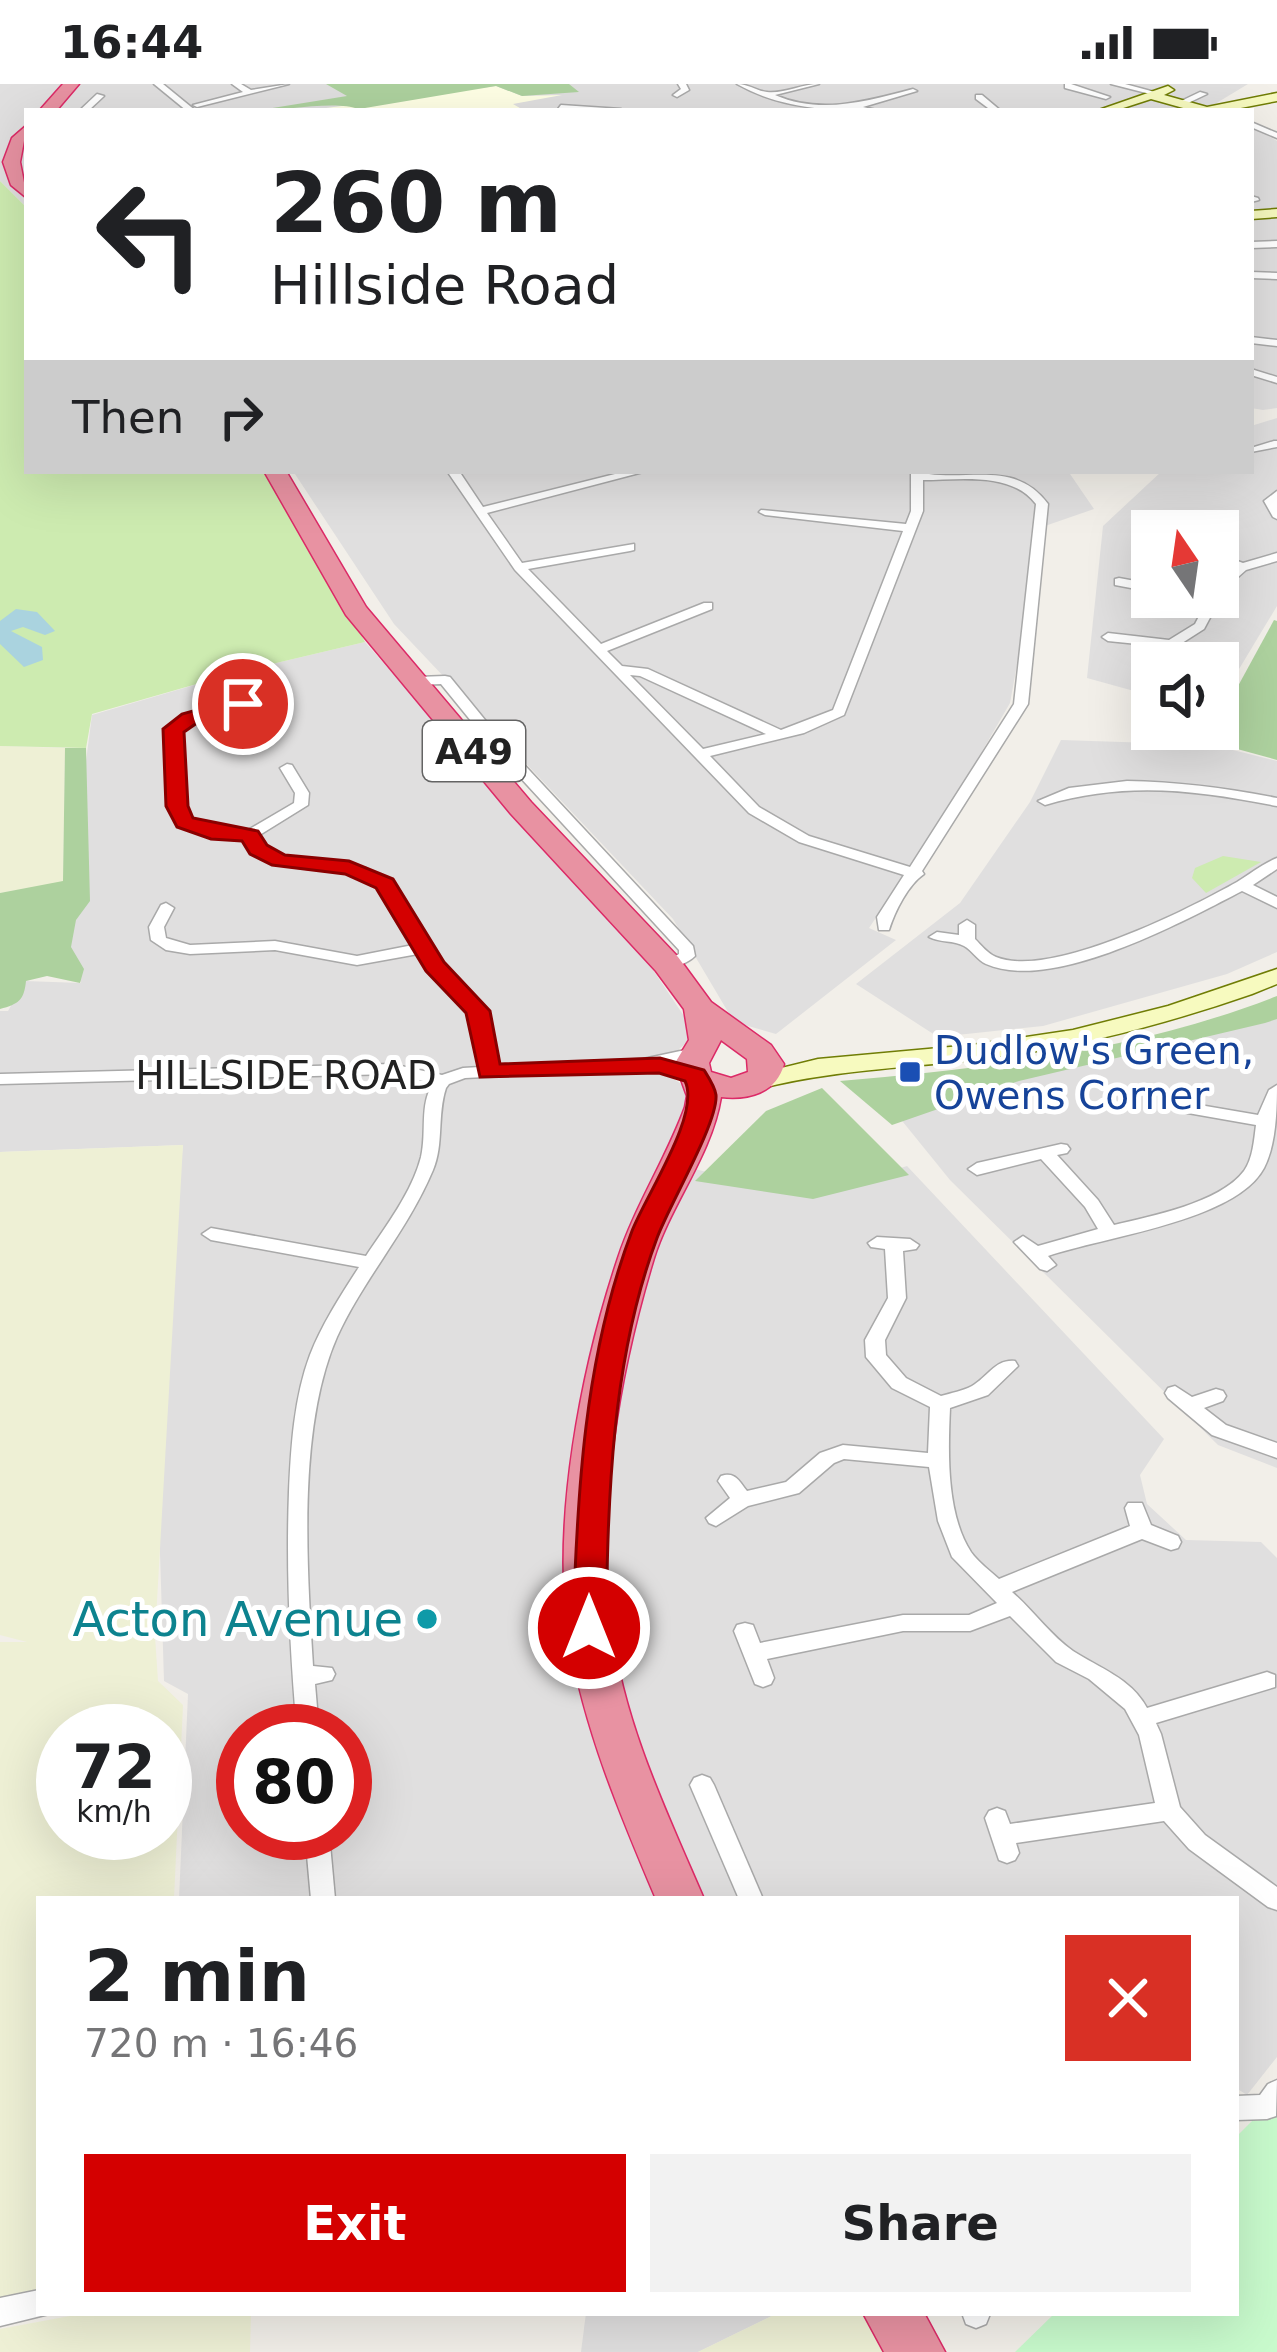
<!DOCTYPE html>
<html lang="en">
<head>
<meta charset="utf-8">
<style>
  body { margin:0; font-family:"DejaVu Sans",sans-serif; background:#f2f2f2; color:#202124; height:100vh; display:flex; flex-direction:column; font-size:45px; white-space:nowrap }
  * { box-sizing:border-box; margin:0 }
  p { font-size:39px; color:#757577 }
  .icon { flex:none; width:66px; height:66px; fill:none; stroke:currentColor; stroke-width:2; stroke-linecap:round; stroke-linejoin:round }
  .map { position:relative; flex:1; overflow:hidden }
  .sheet { position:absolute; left:36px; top:1812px; width:1203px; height:420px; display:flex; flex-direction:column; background:#fff; border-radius:0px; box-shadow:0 12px 48px #0002 }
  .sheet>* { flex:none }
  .banner { position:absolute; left:24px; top:24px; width:1230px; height:366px; border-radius:0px; box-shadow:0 12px 48px #0002; background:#fff; color:#202124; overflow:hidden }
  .needle { width:78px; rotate:347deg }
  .tools { position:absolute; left:1131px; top:426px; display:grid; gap:24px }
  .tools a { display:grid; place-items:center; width:108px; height:108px; border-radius:0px; background:#fff; box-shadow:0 12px 48px #0002; font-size:60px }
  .speed { position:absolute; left:36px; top:1620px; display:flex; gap:24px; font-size:60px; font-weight:700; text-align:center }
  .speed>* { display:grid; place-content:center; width:156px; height:156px; border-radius:50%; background:#fff; box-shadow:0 12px 48px #0002; line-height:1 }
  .speed small { font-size:30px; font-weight:400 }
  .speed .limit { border:18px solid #d22; background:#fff; color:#111 }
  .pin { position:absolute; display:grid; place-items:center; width:102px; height:102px; color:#fff; margin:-51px; border:6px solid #fff; border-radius:50%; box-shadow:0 3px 12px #0007 }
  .me { position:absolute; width:132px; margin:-66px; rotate:0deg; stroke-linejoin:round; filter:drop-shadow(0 0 9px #0008) }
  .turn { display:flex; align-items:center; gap:42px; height:252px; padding:0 48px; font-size:54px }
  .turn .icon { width:156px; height:156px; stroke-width:2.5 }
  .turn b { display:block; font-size:84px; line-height:102px }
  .then { display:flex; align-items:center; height:114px; padding:0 48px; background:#0003; gap:24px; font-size:45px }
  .round { display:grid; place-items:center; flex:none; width:126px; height:126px; border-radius:0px; background:#f2f2f2 }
  .head { display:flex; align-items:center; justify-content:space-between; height:204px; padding:0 48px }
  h1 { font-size:72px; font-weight:600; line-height:90px }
  .button { display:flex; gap:24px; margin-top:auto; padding:24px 48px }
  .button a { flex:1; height:138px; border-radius:0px; background:#d40000; color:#fff; font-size:48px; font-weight:600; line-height:138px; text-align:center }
  .button a+a { background:#f2f2f2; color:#202124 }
  .status { display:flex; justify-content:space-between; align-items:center; height:84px; padding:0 60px; background:#fff; direction:ltr }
  .status svg { height:33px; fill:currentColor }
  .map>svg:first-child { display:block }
</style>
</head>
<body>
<div class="status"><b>16:44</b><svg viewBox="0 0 49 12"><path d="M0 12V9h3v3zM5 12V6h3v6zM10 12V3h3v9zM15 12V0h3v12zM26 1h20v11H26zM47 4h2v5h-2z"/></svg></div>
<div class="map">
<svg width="1277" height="2268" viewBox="0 0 1277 2268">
  <rect width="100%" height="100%" fill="#f2efe9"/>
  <g fill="#e0dfdf" fill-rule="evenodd">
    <path d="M 0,0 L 1248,0 L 1210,23 L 1218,27 L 27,27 L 27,124 L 0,97 Z"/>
    <path d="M 1251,41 L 1277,57 L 1277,324 L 1263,326 L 1251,324 Z"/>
    <path d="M 1277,334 L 1277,522 L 1218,620 L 1218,579 L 1152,579 L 1152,612 L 1087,594 L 1103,442 L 1162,387 L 1251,387 L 1251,342 ZM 1152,447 L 1218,447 L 1218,513 L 1152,513 Z"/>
    <path d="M 293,387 L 1068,387 L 1094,425 L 1042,443 L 1010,619 L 947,728 L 869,844 L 896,856 L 776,950 L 734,938 L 673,835 L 394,540 Z"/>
    <path d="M 365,558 L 649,880 L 686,935 L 689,957 L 679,965 L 672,994 L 686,1003 L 691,1016 L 666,1078 L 809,1113 L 907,1082 L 1164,1355 L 1140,1391 L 1147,1420 L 1186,1456 L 1261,1458 L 1277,1474 L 1277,1973 L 1247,2011 L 1236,2004 L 1236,1815 L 179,1815 L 188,1610 L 164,1597 L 156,1342 L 183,1061 L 0,1068 L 0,927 L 8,927 L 25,897 L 81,899 L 63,853 L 92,631 L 242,587 ZM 243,1647 L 345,1647 L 345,1749 L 243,1749 Z"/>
    <path d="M 1061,656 L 1213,661 L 1277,677 L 1277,868 L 1227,890 L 1043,942 L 938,953 L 856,900 L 960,819 L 1030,718 Z"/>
    <path d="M 1277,932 L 1277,1384 L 1218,1361 L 950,1096 L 886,1017 Z"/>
    <path d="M 586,2229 L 778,2229 L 698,2268 L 581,2268 Z"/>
  </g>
  <path fill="#ffffe5" d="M 496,2 L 522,12 L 562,11 L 513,20 L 525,27 L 303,27 Z"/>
  <g fill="#eef0d5" fill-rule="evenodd">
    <path d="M 0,662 L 65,664 L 63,798 L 0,809 Z"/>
    <path d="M 183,1061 L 155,1552 L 158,1597 L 183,1621 L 174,1815 L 39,1815 L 39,2210 L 0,2219 L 0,1558 L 27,1558 L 0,1551 L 0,1068 ZM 63,1647 L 165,1647 L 165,1749 L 63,1749 Z"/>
    <path d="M 86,2229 L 251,2229 L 250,2268 L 0,2268 L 0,2245 Z"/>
    <path d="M 778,2229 L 875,2229 L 899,2268 L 698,2268 Z"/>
  </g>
  <g fill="#cdebb0">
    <path d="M 0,97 L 27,124 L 27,387 L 275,387 L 365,558 L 242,587 L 92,630 L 86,664 L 0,662 Z"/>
    <path d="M 1223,772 L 1261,778 L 1206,809 L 1192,794 L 1195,784 Z"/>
  </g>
  <g fill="#add19e">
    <path d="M 326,0 L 569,0 L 579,8 L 522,12 L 496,2 L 359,25 C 334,16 283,27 254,27 L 347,12 Z"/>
    <path d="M 1274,536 L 1277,537 L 1277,676 L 1208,657 Z"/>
    <path d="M 65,664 L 86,664 L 90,817 L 76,836 L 71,863 L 84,885 L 80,899 L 47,892 L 26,897 C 24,916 19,920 0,925 L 0,809 L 63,797 Z"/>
    <path d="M 1277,912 L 1277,935 L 1265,939 L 1019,997 L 892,1041 L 840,997 C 990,984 1136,967 1277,912 Z"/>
    <path d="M 822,1004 L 909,1091 L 813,1115 L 695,1097 L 766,1027 Z"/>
  </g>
  <path fill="#c8facc" d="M 1277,2012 L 1277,2268 L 1015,2268 L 1055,2229 L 1236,2229 L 1236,2053 Z"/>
  <path fill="#aad3df" d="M 16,525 L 37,528 L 55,547 L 45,551 L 23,543 L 11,547 L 42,563 L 43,576 L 24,583 L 0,560 L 0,537 Z"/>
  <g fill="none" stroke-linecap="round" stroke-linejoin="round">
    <g stroke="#a9a9a9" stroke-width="3">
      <g id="street">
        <path d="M 154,0 L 163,0 L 196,27 L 187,27 Z"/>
        <path d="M 232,0 L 241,0 L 251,6 L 289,0 L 197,23 L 193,21 L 243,8 Z"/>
        <path d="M 678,0 L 686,0 L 689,6 L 677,13 L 673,11 L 681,5 Z"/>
        <path d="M 737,0 C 749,0 756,7 767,8 C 783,10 802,0 819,0 L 775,11 C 821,31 867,17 913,5 L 917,7 L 863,23 L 881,27 C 831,27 781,25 737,0 Z"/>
        <path d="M 1065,0 L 1071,0 L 1110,13 L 1106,15 L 1065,4 Z"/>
        <path d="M 1111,0 L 1125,0 L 1162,10 L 1158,12 Z"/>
        <path d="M 1200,8 L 1207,10 L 1184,21 L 1177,19 Z"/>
        <path d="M 97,10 L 104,12 L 88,27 L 79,27 Z"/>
        <path d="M 976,11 L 982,11 L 1001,27 L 992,27 L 976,15 Z"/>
        <path d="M 561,21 L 621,25 L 625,27 L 558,25 Z"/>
        <path d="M 1251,38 L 1277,49 L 1277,54 L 1251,43 Z"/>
        <path d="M 1251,112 L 1258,114 L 1259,116 L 1251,118 Z"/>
        <path d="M 1277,157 L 1277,163 L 1251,164 L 1251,158 Z"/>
        <path d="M 1251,188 L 1277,189 L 1277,195 L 1251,194 Z"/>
        <path d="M 1251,253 L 1277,256 L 1277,262 L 1251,259 Z"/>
        <path d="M 1251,285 L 1277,293 L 1277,299 L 1251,291 Z"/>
        <path d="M 1274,357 L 1277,357 L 1277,363 L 1251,368 L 1251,364 Z"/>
        <path d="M 447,387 L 459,387 L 483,423 L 627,387 L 647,387 L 487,429 L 522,479 L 634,460 L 634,466 L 630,467 L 528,485 L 601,560 L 704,519 L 712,519 L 712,525 L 607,567 L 622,582 L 648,585 L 781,646 L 833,626 L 903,447 L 765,431 L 759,428 L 761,426 L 906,440 L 911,427 L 911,387 C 917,387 923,389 929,390 C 973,396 1016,377 1048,420 L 1028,620 L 922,787 L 924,790 C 908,801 895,827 889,846 L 879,846 L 877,833 L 904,791 L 799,758 L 749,729 L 515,486 ZM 923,396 C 959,396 1011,387 1036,420 L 1014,620 L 910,783 L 809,752 L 759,723 L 710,672 L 804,649 L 844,631 L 923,427 ZM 630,591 L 640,592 L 766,650 L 703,665 Z"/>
        <path d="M 1277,407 L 1277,435 L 1273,433 L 1264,417 Z"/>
        <path d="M 1197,442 L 1202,447 L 1190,447 Z"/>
        <path d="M 1277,469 L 1277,477 L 1246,486 L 1219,510 L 1221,513 L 1204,545 L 1179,561 L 1195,579 L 1181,579 L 1167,563 L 1108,557 L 1102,553 L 1108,549 L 1169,556 L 1195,540 L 1209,513 L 1218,513 L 1218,500 L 1234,484 L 1218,478 L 1218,470 L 1243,479 Z"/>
        <path d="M 1119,494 L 1152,500 L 1152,508 L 1115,501 L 1115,495 Z"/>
        <path d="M 445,592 L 450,593 L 503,658 L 693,862 L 695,872 C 688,879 672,886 661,883 L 659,880 L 679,870 L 679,866 L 493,664 L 441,600 L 417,601 L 410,597 L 417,593 Z"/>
        <path d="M 237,621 L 244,625 L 242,628 L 194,638 L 180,647 L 188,732 L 203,741 L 248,746 L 294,719 L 295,709 L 280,684 L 287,680 L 292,681 L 309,709 L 308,721 L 258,752 L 264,762 L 275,770 L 366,784 L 395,802 L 409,832 L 440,879 L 489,932 L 497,982 L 643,975 L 699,963 L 707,968 L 705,972 L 643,985 L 465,994 L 449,1000 L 446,1004 C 437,1031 444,1060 433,1086 C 408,1146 364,1194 337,1253 C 297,1344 307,1484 313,1582 L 332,1584 L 335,1590 L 332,1596 L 315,1600 L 319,1647 L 297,1647 C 290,1567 286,1488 289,1408 C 291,1362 294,1314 310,1271 C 322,1240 341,1211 359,1183 L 211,1156 L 202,1150 L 211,1144 L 366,1172 C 386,1142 412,1108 421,1073 C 427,1047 419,1022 433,999 L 392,990 L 0,1000 L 0,990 L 392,980 L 442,991 L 463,984 L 480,983 L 473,933 L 428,885 L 418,870 L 357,881 L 275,866 L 190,870 L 166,866 L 151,856 L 149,843 L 161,821 L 166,819 L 174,824 L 164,843 L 166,854 L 190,861 L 275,857 L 357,872 L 413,861 C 406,851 398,841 392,830 C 388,821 387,811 380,805 C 342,771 272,802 245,755 L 194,748 L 176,737 L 166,645 L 185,632 Z"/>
        <path d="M 1127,697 C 1178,698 1227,704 1277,714 L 1277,722 C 1195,706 1126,697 1045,721 L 1038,717 L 1069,704 Z"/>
        <path d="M 1277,774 L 1277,785 L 1253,801 L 1277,813 L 1277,824 L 1242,807 C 1182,838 1052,909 986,880 C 977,876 972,866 964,862 C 954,856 940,859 929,853 L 937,848 L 959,851 L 959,841 L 967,836 L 975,841 L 975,855 C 981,861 988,870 996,873 C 1051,895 1187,826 1237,798 C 1250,790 1262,780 1277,774 Z"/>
        <path d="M 1277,1001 C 1277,1026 1276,1061 1264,1084 C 1236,1137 1103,1153 1048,1172 L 1056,1181 L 1047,1187 L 1040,1185 L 1014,1158 L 1023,1152 L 1038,1162 L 1098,1145 L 1085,1123 L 1041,1075 L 977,1091 L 968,1085 L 977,1079 L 1061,1060 L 1067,1061 L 1070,1065 L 1067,1069 L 1057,1071 L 1098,1116 L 1114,1141 C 1151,1132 1220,1119 1244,1087 C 1253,1074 1254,1056 1256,1041 L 1182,1028 L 1179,1024 L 1182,1020 L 1188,1019 L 1258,1031 L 1269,1006 Z"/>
        <path d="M 877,1153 L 910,1155 L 919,1161 L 916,1165 L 903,1167 L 906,1214 L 885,1256 L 886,1271 L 906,1294 L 941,1312 C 951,1309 963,1307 972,1302 C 988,1293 995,1275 1015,1277 L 1018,1282 L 988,1311 L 950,1324 C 948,1367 946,1430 971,1468 C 978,1478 990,1487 999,1495 L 1130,1442 L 1125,1424 L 1128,1419 L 1142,1419 L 1151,1441 L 1178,1452 L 1181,1458 L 1178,1464 L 1171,1466 L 1142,1455 L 1012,1508 C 1032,1525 1050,1551 1073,1567 C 1099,1584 1131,1594 1147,1624 L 1267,1588 L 1275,1591 L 1275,1603 L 1156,1639 L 1161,1650 L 1180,1723 L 1205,1751 L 1277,1803 L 1277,1826 L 1268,1823 L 1189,1765 L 1164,1737 L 1016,1759 L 1019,1769 L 1015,1776 L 1007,1779 L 999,1776 L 985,1734 L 989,1727 L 997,1724 L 1005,1727 L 1010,1740 L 1155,1719 L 1139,1651 L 1125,1625 L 1089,1595 L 1056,1578 L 1010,1532 L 970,1547 L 903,1547 L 767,1575 L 774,1594 L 771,1600 L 763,1603 L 755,1600 L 734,1547 L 737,1541 L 745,1539 L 753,1541 L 760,1559 L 903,1531 L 969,1531 L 997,1519 L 952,1473 L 938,1437 L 929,1383 L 844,1375 L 834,1379 L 799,1409 L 748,1422 L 716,1442 L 709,1439 L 706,1434 L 730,1414 L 718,1397 L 721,1392 C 735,1387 739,1397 747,1407 L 786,1398 L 820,1369 L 843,1361 L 928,1369 L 930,1323 L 892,1304 L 866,1273 L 865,1256 L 888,1214 L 885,1165 L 871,1163 L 868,1159 Z"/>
        <path d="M 1175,1302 L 1192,1313 L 1216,1305 L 1223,1307 L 1226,1312 L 1223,1317 L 1204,1324 L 1226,1341 L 1277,1359 L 1277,1374 L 1212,1351 L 1168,1314 L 1165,1309 L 1168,1304 Z"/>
        <path d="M 702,1691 L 710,1694 L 714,1701 L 763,1815 L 739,1815 L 690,1701 L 694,1694 Z"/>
        <path d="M 305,1749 L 329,1749 L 335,1815 L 311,1815 Z"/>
        <path d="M 1277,1996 L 1276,2032 L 1267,2035 L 1236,2036 L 1236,2012 L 1260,2011 L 1268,2000 Z"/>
        <path d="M 39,2206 L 39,2229 L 49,2230 L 0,2242 L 0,2214 Z"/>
        <path d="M 962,2229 L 990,2229 L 990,2230 L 986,2240 L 976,2244 L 966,2240 Z"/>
      </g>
    </g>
    <g stroke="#707d05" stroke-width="3">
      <g id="secondary">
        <path d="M 1168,2 L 1174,6 L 1164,11 L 1207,23 L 1277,9 L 1277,17 L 1225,27 L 1194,27 L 1151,15 L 1114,27 L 1096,27 Z"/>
        <path d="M 1277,125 L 1277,133 L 1251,135 L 1251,127 Z"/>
        <path d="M 1277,885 L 1277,900 L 1252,910 C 1171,938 1088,961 1003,972 C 920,984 839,984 758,1005 L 745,997 L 749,992 L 818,975 L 972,961 L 1073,946 L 1168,922 Z"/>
      </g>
    </g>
    <g stroke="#dc2a67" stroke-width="3">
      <g id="highway">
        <path d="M 63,0 L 79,0 L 56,27 L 39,27 Z"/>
        <path d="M 27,41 L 20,78 L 27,114 L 11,101 L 3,78 L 12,54 Z"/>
        <path d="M 264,387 L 286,387 L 366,523 L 531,718 L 678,873 L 711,918 L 771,961 L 784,980 C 777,1009 748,1016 721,1013 C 712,1070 671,1120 654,1174 C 619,1289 595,1426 612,1546 C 624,1640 667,1729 704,1815 L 656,1815 C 620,1730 584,1645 569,1554 C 551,1439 581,1285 618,1174 C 635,1122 666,1075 685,1023 L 687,1012 L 675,979 L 689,956 L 684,925 L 656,887 L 511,730 L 346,531 ZM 721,956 L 747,975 L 748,988 L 731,994 L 711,988 L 709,979 Z"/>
        <path d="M 863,2229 L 924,2229 L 945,2268 L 884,2268 Z"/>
      </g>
    </g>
    <use href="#street" fill="#fff" fill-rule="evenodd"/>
    <use href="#secondary" fill="#f7fabf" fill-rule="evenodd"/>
    <use href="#highway" fill="#e892a2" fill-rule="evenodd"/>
  </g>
  <path fill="#d40000" stroke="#8a0000" stroke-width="3" d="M 243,613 L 250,615 L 250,624 L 197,639 L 184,648 L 188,722 L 193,734 L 258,747 L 267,761 L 285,771 L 349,777 L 393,795 L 444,878 L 490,927 L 500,980 L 660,974 L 704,986 C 709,994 715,1003 716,1011 C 718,1039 669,1121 657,1154 C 611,1277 608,1414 606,1544 L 601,1553 L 589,1556 L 578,1553 L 573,1544 C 577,1411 584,1273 632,1147 C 646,1111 701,1030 685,997 L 659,989 L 480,993 L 466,929 L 426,887 L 376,804 L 345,790 L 272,781 L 250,770 L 242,757 L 211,755 L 177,743 L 166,722 L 163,645 L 182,630 Z"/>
  <rect fill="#1a4fb4" stroke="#fff" stroke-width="4.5" x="898" y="976" width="24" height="24" rx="6"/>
  <circle fill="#0f9aa8" stroke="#fff" stroke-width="4.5" cx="427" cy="1535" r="12"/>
  <g text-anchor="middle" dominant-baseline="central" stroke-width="10" stroke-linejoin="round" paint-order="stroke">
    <rect fill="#fff" stroke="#646464" stroke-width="3" x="423" y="637" width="102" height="60" rx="9"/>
    <g font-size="36" font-weight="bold" fill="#222">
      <text x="474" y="667">A49</text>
    </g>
    <g font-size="39" fill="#164399" stroke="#fff" text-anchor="start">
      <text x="934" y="966">Dudlow's Green,<tspan x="934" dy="45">Owens Corner</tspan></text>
    </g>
    <g font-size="39" fill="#222" stroke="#fff">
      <text x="286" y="991">HILLSIDE ROAD</text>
    </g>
    <g font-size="48" fill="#0d838f" stroke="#fff" text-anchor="end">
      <text x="403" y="1535">Acton Avenue</text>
    </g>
  </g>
</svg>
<div class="tools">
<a><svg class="needle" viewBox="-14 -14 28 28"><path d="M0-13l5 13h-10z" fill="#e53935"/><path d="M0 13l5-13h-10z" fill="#757577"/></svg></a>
<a><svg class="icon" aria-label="sound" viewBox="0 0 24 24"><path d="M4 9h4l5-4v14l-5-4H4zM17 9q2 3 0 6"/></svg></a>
</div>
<div class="speed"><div>72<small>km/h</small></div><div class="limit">80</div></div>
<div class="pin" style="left:243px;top:620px;background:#d93025"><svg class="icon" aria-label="arrive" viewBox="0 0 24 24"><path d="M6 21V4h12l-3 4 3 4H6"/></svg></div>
<svg class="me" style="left:589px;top:1544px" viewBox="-20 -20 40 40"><circle r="17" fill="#d40000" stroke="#fff" stroke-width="3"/><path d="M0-11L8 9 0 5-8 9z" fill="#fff"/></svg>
<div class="banner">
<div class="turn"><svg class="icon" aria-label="left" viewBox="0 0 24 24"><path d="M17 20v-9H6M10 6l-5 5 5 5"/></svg><div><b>260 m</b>Hillside Road</div></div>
<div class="then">Then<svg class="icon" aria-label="right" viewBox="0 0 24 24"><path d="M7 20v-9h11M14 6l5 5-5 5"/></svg></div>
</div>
<section class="sheet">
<div class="head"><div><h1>2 min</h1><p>720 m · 16:46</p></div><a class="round" style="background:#d93025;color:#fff"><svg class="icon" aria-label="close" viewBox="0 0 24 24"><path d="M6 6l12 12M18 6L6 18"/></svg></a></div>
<div class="button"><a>Exit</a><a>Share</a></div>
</section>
</div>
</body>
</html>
